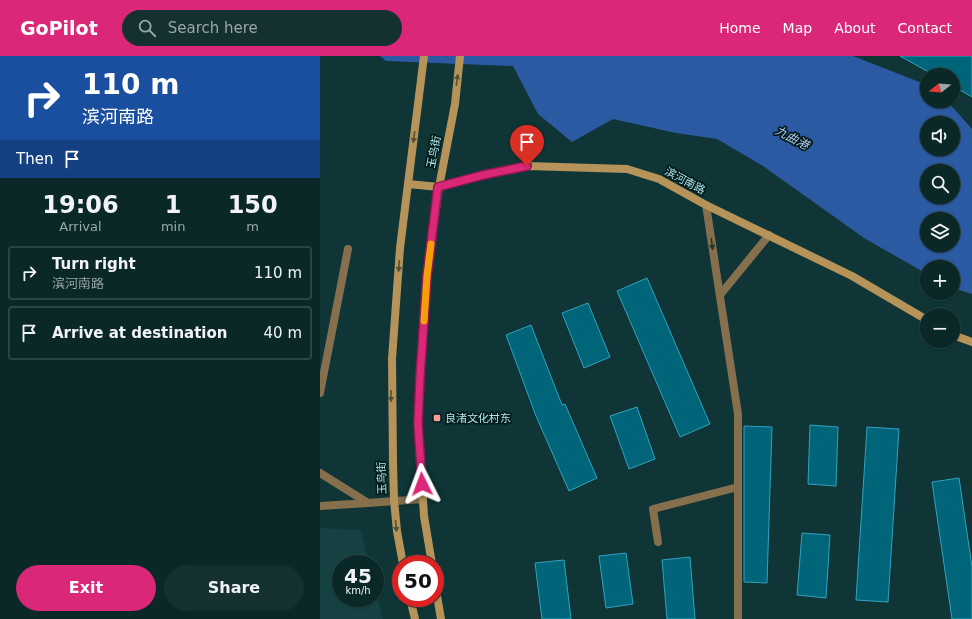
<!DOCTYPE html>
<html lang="en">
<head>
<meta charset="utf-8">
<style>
  body { margin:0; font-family:"DejaVu Sans","Noto Sans SC",sans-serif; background:#143030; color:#f1f3f6; height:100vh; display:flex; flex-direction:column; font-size:15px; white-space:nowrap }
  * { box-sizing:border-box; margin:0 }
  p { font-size:13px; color:#9aa6a8 }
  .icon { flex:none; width:22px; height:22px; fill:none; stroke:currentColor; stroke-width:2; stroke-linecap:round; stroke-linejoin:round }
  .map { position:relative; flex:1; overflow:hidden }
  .panel { display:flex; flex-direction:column; background:#0b2828; width:320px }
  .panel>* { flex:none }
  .top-card { background:#1a4fa0; color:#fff; overflow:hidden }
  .needle { width:26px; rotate:253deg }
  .buttons { position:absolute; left:600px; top:12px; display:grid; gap:8px }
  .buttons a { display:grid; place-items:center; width:40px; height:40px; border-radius:50%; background:#0b2828; box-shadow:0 1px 3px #0004,0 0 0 1px #2b4445; font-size:20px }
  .speed { position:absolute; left:12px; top:499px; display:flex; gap:8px; font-size:20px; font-weight:700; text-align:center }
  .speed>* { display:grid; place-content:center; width:52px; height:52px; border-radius:50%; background:#0b2828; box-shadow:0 1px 3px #0004,0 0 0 1px #2b4445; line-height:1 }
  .speed small { font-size:10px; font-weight:400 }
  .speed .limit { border:6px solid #d22; background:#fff; color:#111 }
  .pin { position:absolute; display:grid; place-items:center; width:34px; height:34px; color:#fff; margin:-41px -17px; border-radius:50% 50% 50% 0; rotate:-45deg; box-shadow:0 0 4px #0007 }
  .pin .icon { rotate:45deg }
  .me { position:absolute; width:44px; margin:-22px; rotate:357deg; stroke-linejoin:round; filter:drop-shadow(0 0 3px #0008) }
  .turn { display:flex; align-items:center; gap:14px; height:84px; padding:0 16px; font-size:18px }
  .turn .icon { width:52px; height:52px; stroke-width:2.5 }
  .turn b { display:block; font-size:28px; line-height:34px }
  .then { display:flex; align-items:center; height:38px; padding:0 16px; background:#0003; gap:8px; font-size:15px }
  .eta { display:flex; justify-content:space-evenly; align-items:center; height:68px; text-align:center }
  .eta b { font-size:24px; font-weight:600; line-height:28px }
  .action { display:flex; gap:8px; margin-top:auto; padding:8px 16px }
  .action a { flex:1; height:46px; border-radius:24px; background:#db2777; color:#fff; font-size:16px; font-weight:600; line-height:46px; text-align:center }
  .action a+a { background:#143030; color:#f1f3f6 }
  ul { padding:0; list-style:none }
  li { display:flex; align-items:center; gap:12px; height:54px; margin:0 8px 6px; padding:0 8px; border:2px solid #2b4445; border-radius:4px }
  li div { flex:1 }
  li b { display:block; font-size:15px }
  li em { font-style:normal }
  header { display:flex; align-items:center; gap:24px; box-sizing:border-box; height:56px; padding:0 20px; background:#db2777; color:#fff }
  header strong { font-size:19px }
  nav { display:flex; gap:22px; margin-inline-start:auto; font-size:14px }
  .search { width:280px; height:36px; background:#143030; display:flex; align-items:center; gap:10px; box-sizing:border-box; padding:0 14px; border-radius:22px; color:#9aa6a8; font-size:15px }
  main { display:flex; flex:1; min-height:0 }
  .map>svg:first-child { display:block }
</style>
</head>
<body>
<header>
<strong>GoPilot</strong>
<div class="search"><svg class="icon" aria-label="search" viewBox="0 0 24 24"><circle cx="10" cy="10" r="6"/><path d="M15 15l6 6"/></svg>Search here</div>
<nav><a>Home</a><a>Map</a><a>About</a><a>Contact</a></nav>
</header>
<main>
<section class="panel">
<div class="top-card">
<div class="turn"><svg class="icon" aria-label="right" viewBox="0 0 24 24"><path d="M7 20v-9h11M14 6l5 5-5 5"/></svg><div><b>110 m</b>滨河南路</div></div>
<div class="then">Then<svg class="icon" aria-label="arrive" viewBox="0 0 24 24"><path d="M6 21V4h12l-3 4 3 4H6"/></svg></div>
</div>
<div class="eta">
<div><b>19:06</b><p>Arrival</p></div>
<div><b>1</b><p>min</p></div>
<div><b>150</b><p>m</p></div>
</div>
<ul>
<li><svg class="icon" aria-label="right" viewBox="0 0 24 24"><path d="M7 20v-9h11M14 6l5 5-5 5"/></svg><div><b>Turn right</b><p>滨河南路</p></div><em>110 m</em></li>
<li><svg class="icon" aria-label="arrive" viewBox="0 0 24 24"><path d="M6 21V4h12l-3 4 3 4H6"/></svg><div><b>Arrive at destination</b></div><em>40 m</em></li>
</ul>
<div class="action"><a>Exit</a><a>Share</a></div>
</section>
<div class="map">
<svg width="652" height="563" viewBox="0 0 652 563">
  <rect width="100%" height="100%" fill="#0f3536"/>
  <path fill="#164143" d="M 0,472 L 41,474 L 49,508 L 21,508 L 21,542 L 55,542 L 55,531 L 63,563 L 0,563 Z"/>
  <path fill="#2b5aa2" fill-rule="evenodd" d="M 60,0 L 533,0 L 607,29 L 607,45 L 627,45 L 652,73 L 652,238 L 633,232 L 633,211 L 607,211 L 607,218 L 544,182 L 443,110 L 397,83 L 356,77 L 293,63 L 252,86 L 218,58 L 193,10 L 66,5 ZM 607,67 L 633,67 L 633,93 L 607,93 ZM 607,115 L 633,115 L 633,141 L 607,141 ZM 607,163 L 633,163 L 633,189 L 607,189 Z"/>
  <g fill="#01657a" stroke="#32a2bf">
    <path d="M 580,0 L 652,0 L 652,41 L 633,30 L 633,19 L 614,19 Z"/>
    <path d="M 327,222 L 390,368 L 360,381 L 297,235 Z"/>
    <path d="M 268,247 L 290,301 L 264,312 L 242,257 Z"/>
    <path d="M 211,269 L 242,349 L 245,348 L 277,422 L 249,435 L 216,360 L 186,279 Z"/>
    <path d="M 317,351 L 335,403 L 309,413 L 290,360 Z"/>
    <path d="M 490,369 L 518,371 L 516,430 L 488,428 Z"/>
    <path d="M 424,370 L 452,371 L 447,527 L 424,526 Z"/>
    <path d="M 547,371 L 579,373 L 568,546 L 536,544 Z"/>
    <path d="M 639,422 L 652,511 L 652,563 L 632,563 L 612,426 Z"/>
    <path d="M 482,477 L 510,479 L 506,542 L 477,539 Z"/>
    <path d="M 306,497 L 313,548 L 286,552 L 279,500 Z"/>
    <path d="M 370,501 L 375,563 L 347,563 L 342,504 Z"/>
    <path d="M 244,504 L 251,563 L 222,563 L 215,507 Z"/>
  </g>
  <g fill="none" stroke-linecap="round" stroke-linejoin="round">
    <g stroke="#856f4c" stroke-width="8">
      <path d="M 0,337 L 28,193"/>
      <path d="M 0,417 L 48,447 L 103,443"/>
      <path d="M 0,450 L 48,447"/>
    </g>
    <g stroke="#856f4c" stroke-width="8">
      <path d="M 386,149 L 418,358 L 418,563"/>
      <path d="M 400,239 L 449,179"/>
      <path d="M 338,486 L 333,453 L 418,431"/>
    </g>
    <g stroke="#b69359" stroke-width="8">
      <path d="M 88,128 L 119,131 L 163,119 L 207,110 L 307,113 L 339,123 L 386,149 L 532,220 L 607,264"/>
      <path d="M 633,279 L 652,286"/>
      <path d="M 83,508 L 77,475 L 74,444 L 73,407 L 72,303 L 80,192 L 104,0"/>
      <path d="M 112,508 L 104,460 L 98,367 L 100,321 L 107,220 L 119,131 L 135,48 L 140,0"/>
      <path d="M 115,528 L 121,563"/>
      <path d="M 90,542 L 95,563"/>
    </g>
  </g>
  <defs><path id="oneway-solid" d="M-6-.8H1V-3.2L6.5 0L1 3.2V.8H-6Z"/></defs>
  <g fill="#535137">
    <use href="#oneway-solid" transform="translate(137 24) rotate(-83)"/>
    <use href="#oneway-solid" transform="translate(94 81) rotate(97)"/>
    <use href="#oneway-solid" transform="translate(79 210) rotate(94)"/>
    <use href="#oneway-solid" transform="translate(71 340) rotate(89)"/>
    <use href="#oneway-solid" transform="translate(76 470) rotate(85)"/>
  </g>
  <use fill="#29342a" href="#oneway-solid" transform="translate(392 188) rotate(82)"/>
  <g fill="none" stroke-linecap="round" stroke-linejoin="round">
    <g stroke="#8e194d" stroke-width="10">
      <path id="route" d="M 102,428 L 98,367 L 100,321 L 107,220 L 118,131 L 163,119 L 207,110"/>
    </g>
    <use href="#route" stroke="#db2777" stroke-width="7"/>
    <path stroke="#f59e0b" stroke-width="7" d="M 104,265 L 107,220 L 111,188"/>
  </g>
  <rect fill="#f59b9c" stroke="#021b1c" stroke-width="1.5" x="113" y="358" width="8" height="8" rx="2"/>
  <g text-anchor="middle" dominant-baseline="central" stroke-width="3.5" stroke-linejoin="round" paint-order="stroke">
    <g font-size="11" fill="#b2e5e7" stroke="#021b1c">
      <text transform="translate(114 96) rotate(-79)">玉鸟街</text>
      <text transform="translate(365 125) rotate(28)">滨河南路</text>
      <text transform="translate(62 422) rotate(-92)">玉鸟街</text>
    </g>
    <g font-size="11" fill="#b2e5e7" stroke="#021b1c" text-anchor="start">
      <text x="125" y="362">良渚文化村东</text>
    </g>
    <g font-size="12" font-style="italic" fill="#b0caf2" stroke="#021b1c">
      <text transform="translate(472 82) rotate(28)">九曲港</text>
    </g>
  </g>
</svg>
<div class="buttons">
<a><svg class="needle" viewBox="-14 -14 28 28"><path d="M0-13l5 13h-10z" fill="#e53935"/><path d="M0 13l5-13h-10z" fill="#9aa6a8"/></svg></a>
<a><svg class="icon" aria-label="sound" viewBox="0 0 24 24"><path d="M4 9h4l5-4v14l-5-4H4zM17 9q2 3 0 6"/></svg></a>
<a><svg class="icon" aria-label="search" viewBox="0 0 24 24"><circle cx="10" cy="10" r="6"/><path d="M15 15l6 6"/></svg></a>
<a><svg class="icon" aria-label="layers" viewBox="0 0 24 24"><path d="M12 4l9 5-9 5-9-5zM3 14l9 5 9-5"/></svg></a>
<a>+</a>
<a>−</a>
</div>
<div class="speed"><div>45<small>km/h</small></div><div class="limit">50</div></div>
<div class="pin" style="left:207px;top:110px;background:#d93025"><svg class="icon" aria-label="arrive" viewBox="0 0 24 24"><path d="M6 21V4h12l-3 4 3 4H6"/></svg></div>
<svg class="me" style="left:102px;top:428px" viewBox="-20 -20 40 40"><path d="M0-17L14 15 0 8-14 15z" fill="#db2777" stroke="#fff" stroke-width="4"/></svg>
</div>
</main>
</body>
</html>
